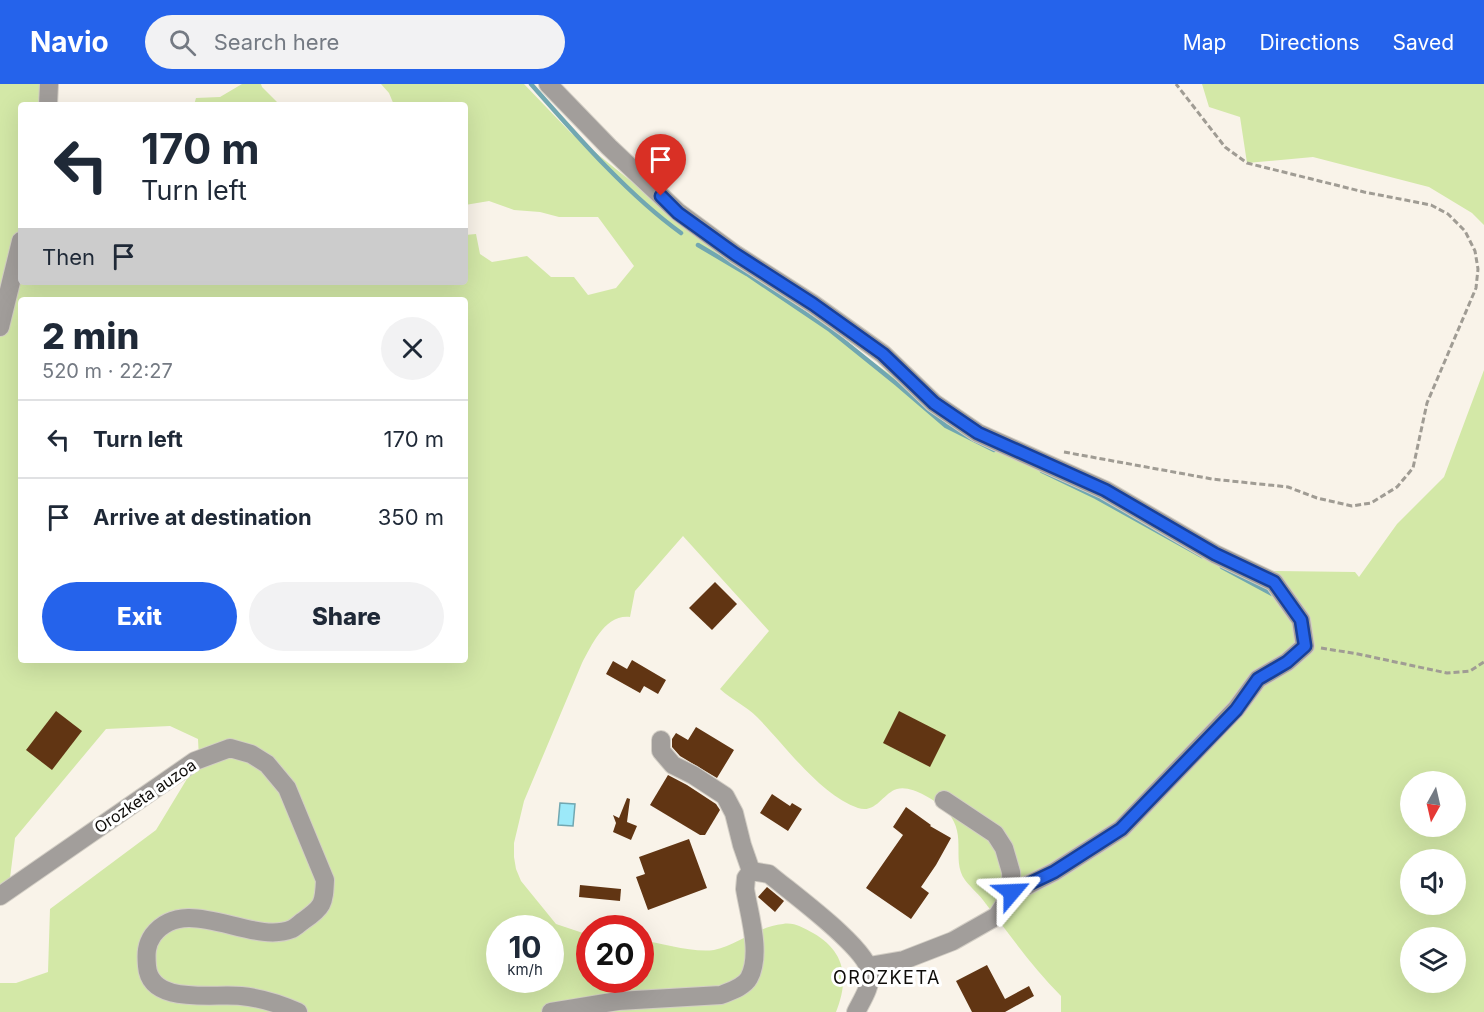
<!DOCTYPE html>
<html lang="en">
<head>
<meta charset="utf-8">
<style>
  body { margin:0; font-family:Inter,sans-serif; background:#f2f2f3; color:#1f2937; height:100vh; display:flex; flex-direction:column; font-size:22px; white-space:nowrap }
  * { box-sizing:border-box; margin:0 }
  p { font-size:20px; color:#747a83 }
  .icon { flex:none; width:33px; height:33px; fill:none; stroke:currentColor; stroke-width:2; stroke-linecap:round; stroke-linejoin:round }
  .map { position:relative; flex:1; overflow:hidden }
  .details { position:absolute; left:18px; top:213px; width:450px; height:366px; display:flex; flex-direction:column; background:#fff; border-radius:6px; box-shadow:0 6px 24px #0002 }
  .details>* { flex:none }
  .banner { position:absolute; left:18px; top:18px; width:450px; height:183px; border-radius:6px; box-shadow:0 6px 24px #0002; background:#fff; color:#1f2937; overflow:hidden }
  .needle { width:39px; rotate:188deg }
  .controls { position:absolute; left:1400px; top:687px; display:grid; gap:12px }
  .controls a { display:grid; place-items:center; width:66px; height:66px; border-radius:50%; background:#fff; box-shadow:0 6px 24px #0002; font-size:30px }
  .speed { position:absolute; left:486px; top:831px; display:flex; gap:12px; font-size:30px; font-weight:700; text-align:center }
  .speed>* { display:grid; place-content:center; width:78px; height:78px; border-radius:50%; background:#fff; box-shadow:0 6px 24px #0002; line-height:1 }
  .speed small { font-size:15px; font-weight:400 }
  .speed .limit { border:9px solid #d22; background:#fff; color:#111 }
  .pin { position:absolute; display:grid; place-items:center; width:51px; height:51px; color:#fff; margin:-62px -26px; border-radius:50% 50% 50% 0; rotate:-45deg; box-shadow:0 0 6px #0007 }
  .pin .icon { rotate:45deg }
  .me { position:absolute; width:66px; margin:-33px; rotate:64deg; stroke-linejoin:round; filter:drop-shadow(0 0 4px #0008) }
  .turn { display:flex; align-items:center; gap:21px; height:126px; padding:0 24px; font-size:27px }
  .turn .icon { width:78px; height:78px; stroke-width:2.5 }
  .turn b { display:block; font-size:42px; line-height:51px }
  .then { display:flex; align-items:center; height:57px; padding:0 24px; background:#0003; gap:12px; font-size:22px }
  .round { display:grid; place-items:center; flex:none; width:63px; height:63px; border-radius:32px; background:#f2f2f3 }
  .head { display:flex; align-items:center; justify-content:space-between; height:102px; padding:0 24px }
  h1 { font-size:36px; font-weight:800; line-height:45px }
  .action { display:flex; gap:12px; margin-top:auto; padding:12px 24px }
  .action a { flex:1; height:69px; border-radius:36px; background:#2563eb; color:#fff; font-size:24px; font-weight:800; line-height:69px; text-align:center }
  .action a+a { background:#f2f2f3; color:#1f2937 }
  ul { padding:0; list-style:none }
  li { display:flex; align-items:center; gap:18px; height:78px; padding:0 24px; border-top:2px solid #e0e1e3 }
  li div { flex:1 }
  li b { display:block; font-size:22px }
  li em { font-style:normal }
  header { display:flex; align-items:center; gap:36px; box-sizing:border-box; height:84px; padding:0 30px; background:#2563eb; color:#fff }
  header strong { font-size:28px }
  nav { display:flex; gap:33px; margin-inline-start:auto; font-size:21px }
  .search { width:420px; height:54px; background:#f2f2f3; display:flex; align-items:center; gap:15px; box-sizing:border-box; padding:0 21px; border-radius:33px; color:#747a83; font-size:22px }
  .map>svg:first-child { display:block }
</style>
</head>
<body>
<header>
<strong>Navio</strong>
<div class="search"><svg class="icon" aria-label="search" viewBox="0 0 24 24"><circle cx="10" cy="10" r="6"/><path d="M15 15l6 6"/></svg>Search here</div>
<nav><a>Map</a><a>Directions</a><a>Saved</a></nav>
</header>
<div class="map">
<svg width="1484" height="928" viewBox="0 0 1484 928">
  <rect width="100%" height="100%" fill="#f9f3e9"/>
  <g fill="#d3e8a7" fill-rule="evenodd">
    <path d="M 0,0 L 46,0 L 53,21 L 21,21 L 21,198 L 465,198 L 465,151 L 476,150 L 480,170 L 492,178 L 527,172 L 551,193 L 574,193 L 588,211 L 616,204 L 634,182 L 598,133 L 559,133 L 540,128 L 514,126 L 489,117 L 465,121 L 465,21 L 394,21 L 389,9 L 381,0 L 524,0 L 571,49 L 717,166 L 902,299 L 1108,413 L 1228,488 L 1276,487 L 1355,488 L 1359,493 L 1397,440 L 1444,393 L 1484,286 L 1484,928 L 1061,928 L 1061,912 C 1033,884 1010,851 986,820 C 980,811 971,804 965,796 C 950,775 970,747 943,724 C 933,715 911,701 897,705 C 883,709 876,730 858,724 C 820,711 785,661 757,633 C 746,622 732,616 720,605 L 769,547 L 683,452 L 635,507 L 630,533 C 605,530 592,561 582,579 L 524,717 L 514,759 L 514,773 L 516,785 L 521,797 L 556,840 L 589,851 L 590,896 L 640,896 L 641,856 C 661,859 693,869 714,866 C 738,861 758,842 783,840 C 794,838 803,844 813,849 C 846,868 849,895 836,928 L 0,928 L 0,899 L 16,899 L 48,888 L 50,825 L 156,746 L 199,675 L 198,655 L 170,642 L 106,645 L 15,754 L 9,802 L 0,807 ZM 21,216 L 465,216 L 465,576 L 21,576 ZM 1410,698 L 1455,698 L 1455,742 L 1410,742 ZM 1410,776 L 1455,776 L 1455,820 L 1410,820 ZM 500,844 L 550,844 L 550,896 L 500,896 ZM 1410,854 L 1455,854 L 1455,898 L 1410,898 Z"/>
    <path d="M 242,0 L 261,0 L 262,3 L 280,21 L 194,21 L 196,14 L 220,13 Z"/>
    <path d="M 1202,0 L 1484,0 L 1484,141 L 1472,129 L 1429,103 L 1313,73 L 1247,79 L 1240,33 L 1209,23 Z"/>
  </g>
  <path fill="#9ce9f9" stroke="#71a7b1" stroke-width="1.5" d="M 560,719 L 575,720 L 573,742 L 558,741 Z"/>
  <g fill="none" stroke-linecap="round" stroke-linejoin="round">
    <g stroke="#71a7b1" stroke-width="4.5">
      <path d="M 531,0 C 576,51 627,110 681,149"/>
      <path d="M 698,161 L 747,190 L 830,246 L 897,300 L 946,342 L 994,366"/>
      <path d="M 1042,387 L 1096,413 L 1202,472"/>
      <path d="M 1222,483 L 1276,512"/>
    </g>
  </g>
  <g fill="#613513">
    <path d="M 715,498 L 737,520 L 712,546 L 689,524 Z"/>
    <path d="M 632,576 L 666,596 L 658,610 L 644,602 L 640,609 L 606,590 L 613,577 L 627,585 Z"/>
    <path d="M 56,627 L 82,647 L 52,686 L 26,666 Z"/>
    <path d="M 899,627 L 946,651 L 930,683 L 883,659 Z"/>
    <path d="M 696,643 L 734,666 L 717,694 L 680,672 L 672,663 L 672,655 L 676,649 L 688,656 Z"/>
    <path d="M 668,691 L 687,701 L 716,720 L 720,726 L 705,751 L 700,751 L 650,721 Z"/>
    <path d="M 772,710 L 790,722 L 792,719 L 802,725 L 788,747 L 760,729 Z"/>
    <path d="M 627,714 L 630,715 L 627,738 L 637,742 L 631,756 L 613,748 L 616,739 L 613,731 L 619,734 Z"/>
    <path d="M 906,723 L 931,741 L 930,742 L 951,754 L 936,781 L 921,803 L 929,809 L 911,835 L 866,804 L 903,751 L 893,743 Z"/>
    <path d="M 689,755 L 707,804 L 648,826 L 636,793 L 645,790 L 639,773 Z"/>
    <path d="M 580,801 L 621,805 L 620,817 L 579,813 Z"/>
    <path d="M 767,803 L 784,817 L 775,828 L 758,813 Z"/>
    <path d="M 987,881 L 1005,915 L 1029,902 L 1034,912 L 1005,928 L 972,928 L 956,897 Z"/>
  </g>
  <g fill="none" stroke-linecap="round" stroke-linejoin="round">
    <g stroke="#d3cec5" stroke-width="20">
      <g id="minor">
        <path d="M 548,0 L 609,63 L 678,128 L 735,170 L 813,220 L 883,270 L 934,319 L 978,349 L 1105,406 L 1215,470 L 1274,498 L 1301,536 L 1305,562 L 1287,578 L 1258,595 L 1236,625 L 1121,745 L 1054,788 L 1012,809"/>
        <path d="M 48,21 L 49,0"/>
        <path d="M 0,243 L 21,157"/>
        <path d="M 661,656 L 661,667 L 673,681 L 693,691 L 725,712 L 734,729 L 742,761 L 751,787"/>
        <path d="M 0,812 L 195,677 L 230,664 L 251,670 L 267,680 L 287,704 L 325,796 C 324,820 323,823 303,837 C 300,839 296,843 292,845 C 251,862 186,808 153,851 C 146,861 146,870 147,882 C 150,922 214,909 241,912 C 261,914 280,920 298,928"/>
        <path d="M 869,882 L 904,876 L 953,857 L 997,832 L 1012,809 L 1011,788 L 1004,764 L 995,750 L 944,716"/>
        <path d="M 551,928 L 618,917 L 721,911 C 731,907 744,903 749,894 C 762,870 749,830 745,805 L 746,794 L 751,787 L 769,790 C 790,808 868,864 870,889 C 871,903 862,916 856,928"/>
      </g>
    </g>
    <g stroke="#a09c94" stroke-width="3" stroke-dasharray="6 3" stroke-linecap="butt">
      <path d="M 1064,368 L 1212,395 L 1288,403 L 1317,414 L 1352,422 L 1371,419 L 1397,403 L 1413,384 L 1427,319 L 1476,204 L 1478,185 L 1475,167 L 1465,147 L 1448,130 L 1431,121 L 1364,108 L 1247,79 L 1225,63 L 1176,0"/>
      <path d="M 1321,564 L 1358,570 L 1447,589 L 1470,587 L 1484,578"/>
    </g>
    <use href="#minor" stroke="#a29e9b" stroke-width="18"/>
  </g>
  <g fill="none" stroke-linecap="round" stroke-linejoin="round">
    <g stroke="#184099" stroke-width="15">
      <path id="route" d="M 661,112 L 678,129 L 735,170 L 813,220 L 883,270 L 934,319 L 978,349 L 1105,406 L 1215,470 L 1274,498 L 1301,536 L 1305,562 L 1287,578 L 1258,595 L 1236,626 L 1121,745 L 1054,788 L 1012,808"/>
    </g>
    <use href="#route" stroke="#2563eb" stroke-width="10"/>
  </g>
  <g text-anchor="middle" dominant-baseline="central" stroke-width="6" stroke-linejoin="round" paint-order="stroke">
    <g font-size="16" fill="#0e0c09" stroke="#fff">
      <text transform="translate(145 712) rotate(-34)">Orozketa auzoa</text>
    </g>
    <g font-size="18" letter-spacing="1.5" fill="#0e0c09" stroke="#fff">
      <text x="887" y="893">OROZKETA</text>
    </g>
  </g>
</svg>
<div class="controls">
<a><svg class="needle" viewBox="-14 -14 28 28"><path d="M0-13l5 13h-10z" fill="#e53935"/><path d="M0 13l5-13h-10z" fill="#747a83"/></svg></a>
<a><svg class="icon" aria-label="sound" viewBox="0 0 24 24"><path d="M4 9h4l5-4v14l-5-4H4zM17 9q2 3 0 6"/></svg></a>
<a><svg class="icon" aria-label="layers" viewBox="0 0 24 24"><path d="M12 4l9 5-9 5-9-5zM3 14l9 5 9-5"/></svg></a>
</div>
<div class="speed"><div>10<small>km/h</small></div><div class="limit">20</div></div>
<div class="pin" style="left:661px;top:112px;background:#d93025"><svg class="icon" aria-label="arrive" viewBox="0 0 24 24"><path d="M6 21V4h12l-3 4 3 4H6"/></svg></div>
<svg class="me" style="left:1012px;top:808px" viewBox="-20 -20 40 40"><path d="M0-17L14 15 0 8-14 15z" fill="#2563eb" stroke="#fff" stroke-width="4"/></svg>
<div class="banner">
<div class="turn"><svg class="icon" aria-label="left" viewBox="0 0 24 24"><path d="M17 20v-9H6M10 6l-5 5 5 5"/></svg><div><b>170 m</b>Turn left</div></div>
<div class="then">Then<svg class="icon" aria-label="arrive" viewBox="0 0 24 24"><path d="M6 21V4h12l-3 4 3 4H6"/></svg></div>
</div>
<section class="details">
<div class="head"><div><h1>2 min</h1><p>520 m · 22:27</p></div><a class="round"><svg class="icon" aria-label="close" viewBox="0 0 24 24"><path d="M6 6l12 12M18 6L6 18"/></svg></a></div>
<ul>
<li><svg class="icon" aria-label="left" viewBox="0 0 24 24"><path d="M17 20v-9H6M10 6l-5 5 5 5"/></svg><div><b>Turn left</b></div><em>170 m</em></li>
<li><svg class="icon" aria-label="arrive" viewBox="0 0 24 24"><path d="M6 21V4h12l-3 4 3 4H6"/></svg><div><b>Arrive at destination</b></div><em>350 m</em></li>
</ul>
<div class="action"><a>Exit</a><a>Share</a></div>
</section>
</div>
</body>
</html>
